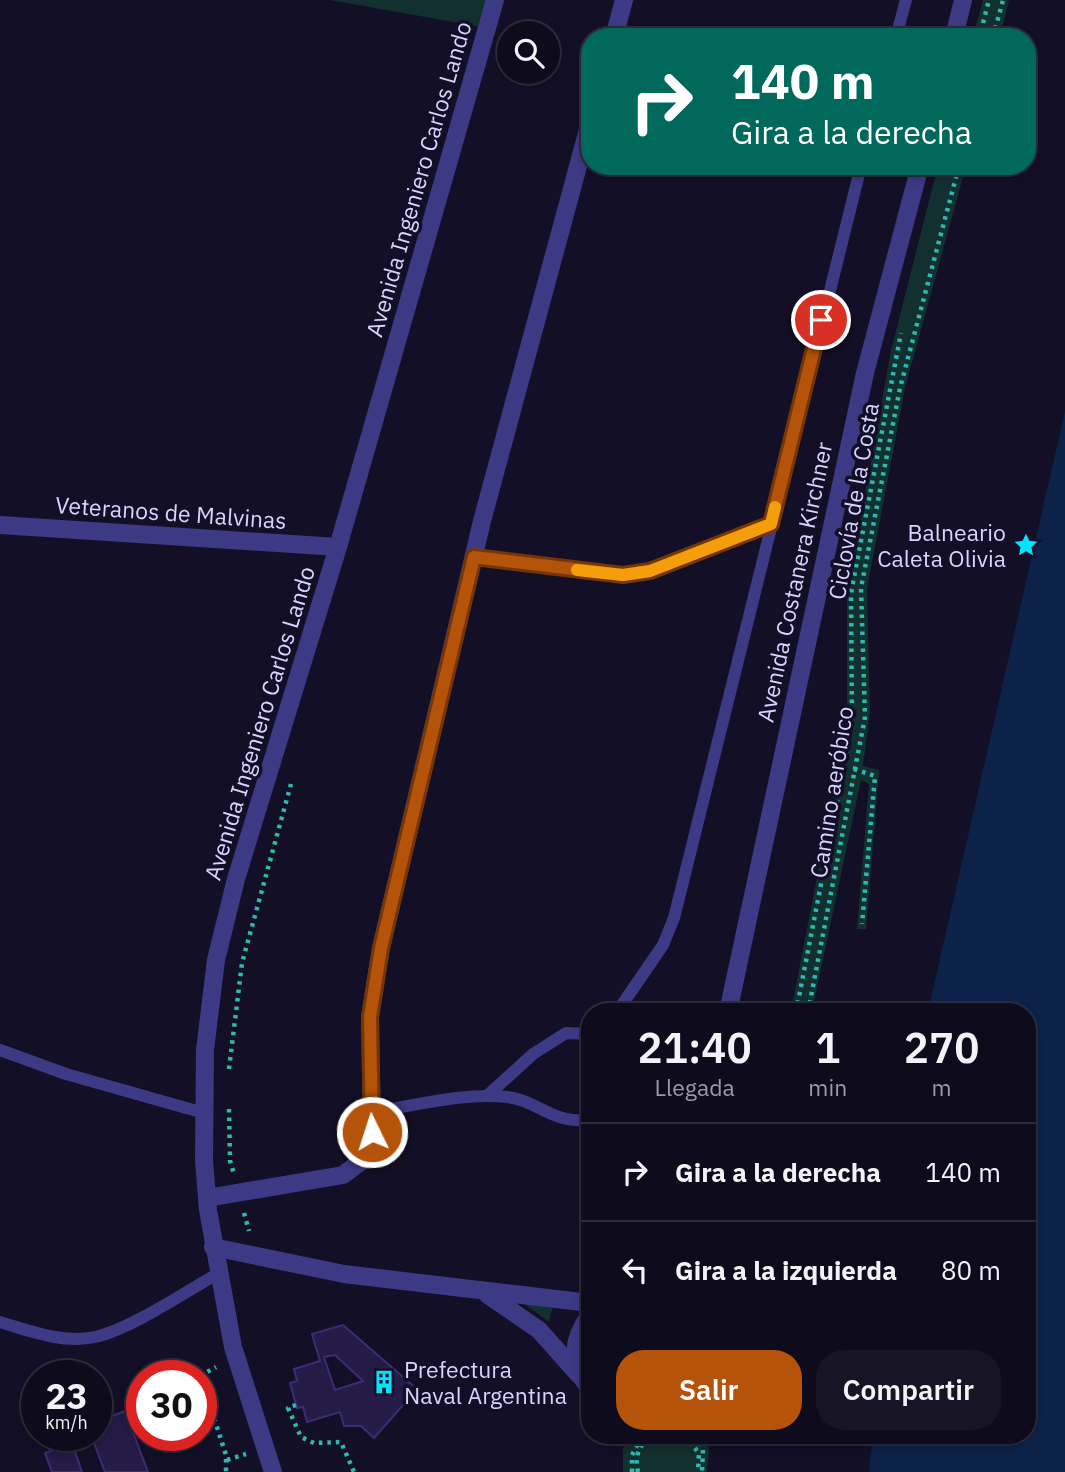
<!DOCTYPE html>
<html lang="es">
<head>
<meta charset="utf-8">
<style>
  body { margin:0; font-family:"IBM Plex Sans",sans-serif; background:#171425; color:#f1f3f6; height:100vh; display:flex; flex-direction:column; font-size:26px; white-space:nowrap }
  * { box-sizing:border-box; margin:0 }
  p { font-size:23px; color:#9b9ba3 }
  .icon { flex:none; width:38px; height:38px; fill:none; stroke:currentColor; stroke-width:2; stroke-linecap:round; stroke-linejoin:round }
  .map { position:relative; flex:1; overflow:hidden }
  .side { position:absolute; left:581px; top:1003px; width:455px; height:441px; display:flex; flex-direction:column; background:#0e0b1c; border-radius:28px; box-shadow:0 4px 10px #0003,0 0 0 2px #2e2b3b }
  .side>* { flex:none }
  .hud { position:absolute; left:581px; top:28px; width:455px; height:147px; border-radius:28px; box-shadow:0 4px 10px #0003,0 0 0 2px #2e2b3b; background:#00695c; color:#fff; overflow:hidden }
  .tools { position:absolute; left:497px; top:21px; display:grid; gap:14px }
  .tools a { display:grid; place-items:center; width:63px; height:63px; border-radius:50%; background:#0e0b1c; box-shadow:0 4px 10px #0003,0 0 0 2px #2e2b3b; font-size:35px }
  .speed { position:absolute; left:21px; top:1360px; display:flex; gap:14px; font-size:35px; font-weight:700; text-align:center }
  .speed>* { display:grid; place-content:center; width:91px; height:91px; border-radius:50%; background:#0e0b1c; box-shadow:0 4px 10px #0003,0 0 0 2px #2e2b3b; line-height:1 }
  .speed small { font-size:18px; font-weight:400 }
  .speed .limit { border:10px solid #d22; background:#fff; color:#111 }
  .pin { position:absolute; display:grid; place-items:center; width:60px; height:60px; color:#fff; margin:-30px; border:4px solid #fff; border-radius:50%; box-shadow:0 2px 7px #0007 }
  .me { position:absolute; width:77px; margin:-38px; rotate:356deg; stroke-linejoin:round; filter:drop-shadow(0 0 5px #0008) }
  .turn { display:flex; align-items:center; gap:24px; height:147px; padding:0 35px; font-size:32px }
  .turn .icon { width:91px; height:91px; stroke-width:2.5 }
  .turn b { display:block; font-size:49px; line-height:60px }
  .eta { display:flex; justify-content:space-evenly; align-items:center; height:119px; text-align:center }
  .eta b { font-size:42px; font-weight:600; line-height:49px }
  .action { display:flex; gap:14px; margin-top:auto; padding:14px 35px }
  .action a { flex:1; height:80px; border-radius:28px; background:#b45309; color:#fff; font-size:28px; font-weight:600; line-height:80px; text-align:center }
  .action a+a { background:#171425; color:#f1f3f6 }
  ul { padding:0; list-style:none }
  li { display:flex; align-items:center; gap:21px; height:98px; padding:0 35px; border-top:2px solid #2e2b3b }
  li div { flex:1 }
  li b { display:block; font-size:26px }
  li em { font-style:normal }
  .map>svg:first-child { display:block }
</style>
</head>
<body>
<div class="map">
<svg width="1065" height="1472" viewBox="0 0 1065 1472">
  <rect width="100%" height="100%" fill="#130f26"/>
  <g fill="#12302f">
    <path d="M 330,0 L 495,0 L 487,28 Z"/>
    <path d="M 983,0 L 1009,0 L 1000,37 L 973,37 Z"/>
    <path d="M 938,166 L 966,166 L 905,388 L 867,589 L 870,712 L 863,766 L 879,770 L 866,929 L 857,929 L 869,784 L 861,780 L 812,1011 L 791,1011 L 847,724 L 847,592 L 891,350 Z"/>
    <path d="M 512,1295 L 553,1306 L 549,1322 Z"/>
    <path d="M 635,1435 L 701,1435 L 709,1449 L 707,1472 L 623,1472 L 623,1448 Z"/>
  </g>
  <path fill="#0c2248" d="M 1065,411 L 1065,1472 L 869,1472 L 873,1435 L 1027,1435 L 1027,1012 L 928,1011 Z"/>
  <g fill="#241b47" stroke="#3b2d73" stroke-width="2" fill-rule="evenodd">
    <path d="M 343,1325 L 417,1389 L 374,1438 L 361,1426 L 344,1426 L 340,1412 L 307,1422 L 303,1407 L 297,1408 L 290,1383 L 297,1381 L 294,1369 L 320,1361 L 312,1334 ZM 335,1355 L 363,1381 L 335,1390 L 324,1357 Z"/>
    <path d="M 125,1411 L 148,1472 L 105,1472 L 91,1435 L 96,1435 L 96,1422 Z"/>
    <path d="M 72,1443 L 82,1472 L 52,1472 L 45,1453 Z"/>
  </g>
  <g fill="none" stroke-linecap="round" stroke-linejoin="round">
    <g stroke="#2fb8b0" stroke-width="4.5" stroke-dasharray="3.5 5" stroke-linecap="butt">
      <path d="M 983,23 L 989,0"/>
      <path d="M 993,37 L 1003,0"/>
      <path d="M 854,769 L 875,776 L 862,924"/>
      <path d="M 796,1012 L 852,726 L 851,593 L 901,333"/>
      <path d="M 808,1012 L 865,717 L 861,588 L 900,388 L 959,166"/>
      <path d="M 229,1069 L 242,963 L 291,784"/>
      <path d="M 229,1109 L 230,1161 L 234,1174"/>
      <path d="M 244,1213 L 249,1231"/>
      <path d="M 200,1376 L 216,1367"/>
      <path d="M 201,1378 L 226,1455 L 226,1472"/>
      <path d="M 296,1405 L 288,1408 L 301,1437 L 314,1443 L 341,1442 L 354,1472"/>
      <path d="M 684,1435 L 699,1453 L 698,1472"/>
      <path d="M 695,1435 L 703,1450 L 702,1472"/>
      <path d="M 227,1460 L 246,1454"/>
      <path d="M 632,1472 L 632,1455 L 643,1435"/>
      <path d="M 638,1472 C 634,1456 639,1446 651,1435"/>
    </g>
    <g stroke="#3d3a85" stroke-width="12">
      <path d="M 896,37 L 906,0"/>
      <path d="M 474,557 L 623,575 L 650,571 L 771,524"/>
      <path d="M 617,1012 L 663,945 L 674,918 L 861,166"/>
      <path d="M 0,1050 L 66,1074 L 204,1113"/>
      <path d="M 488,1095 L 533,1054 L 566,1033 L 590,1034"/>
      <path d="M 371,1112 C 415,1106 463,1092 507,1097 C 538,1100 554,1126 590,1119"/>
      <path d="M 0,1322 C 29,1331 64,1344 95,1337 C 131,1329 185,1292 219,1273"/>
    </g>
    <g stroke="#3d3a85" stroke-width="18">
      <path d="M 614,37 L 624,0"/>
      <path d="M 0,525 L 338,547"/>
      <path d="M 207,1198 L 343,1175 L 367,1157 L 372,1132 L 370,1017 L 381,948 L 482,521 L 590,122"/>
    </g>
    <g stroke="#3d3a85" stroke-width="18">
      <path d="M 954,37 L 963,0"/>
      <path d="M 728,1012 L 865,373 L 920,166"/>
      <path d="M 213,1247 L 344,1274 L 590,1303"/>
      <path d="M 488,1295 L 539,1330 L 579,1375"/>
      <path d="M 590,1315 C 572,1339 569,1364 590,1389"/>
      <path d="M 273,1472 L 233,1347 L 208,1210 L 204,1161 L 205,1050 L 216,960 L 236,879 L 338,547 L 495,0"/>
    </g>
  </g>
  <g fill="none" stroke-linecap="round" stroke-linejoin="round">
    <g stroke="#753606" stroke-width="18">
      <path id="route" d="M 372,1132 L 370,1017 L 381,948 L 474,557 L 623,575 L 650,571 L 771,524 L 821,320"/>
    </g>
    <use href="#route" stroke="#b45309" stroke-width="12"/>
    <path stroke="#f59e0b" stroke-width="12" d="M 577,570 L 623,575 L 650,571 L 771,524 L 775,507"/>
  </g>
  <defs>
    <g id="sight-bare" transform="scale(1.89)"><path d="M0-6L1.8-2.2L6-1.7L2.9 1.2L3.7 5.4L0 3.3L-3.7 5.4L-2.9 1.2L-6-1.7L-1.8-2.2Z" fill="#00e5ff" stroke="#130f26" stroke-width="2.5" paint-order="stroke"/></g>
    <g id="building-bare" transform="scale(1.89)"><path d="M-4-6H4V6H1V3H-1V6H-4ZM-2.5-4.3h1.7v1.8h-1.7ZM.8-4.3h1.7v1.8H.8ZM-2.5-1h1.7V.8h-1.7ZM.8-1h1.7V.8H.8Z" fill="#00e5ff" stroke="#130f26" stroke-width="2.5" paint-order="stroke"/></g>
  </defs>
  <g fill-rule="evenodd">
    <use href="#sight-bare" x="1026" y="545"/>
    <use href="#building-bare" x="384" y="1382"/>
  </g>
  <g text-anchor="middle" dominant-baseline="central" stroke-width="7" stroke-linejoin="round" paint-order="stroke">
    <g font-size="23" fill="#d9d4ff" stroke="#130f26">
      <text transform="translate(418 179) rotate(-74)">Avenida Ingeniero Carlos Lando</text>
      <text transform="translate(853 501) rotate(-80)">Ciclovía de la Costa</text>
      <text transform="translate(171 512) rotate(4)">Veteranos de Malvinas</text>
      <text transform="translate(794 582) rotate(-78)">Avenida Costanera Kirchner</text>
      <text transform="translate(259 723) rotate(-73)">Avenida Ingeniero Carlos Lando</text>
      <text transform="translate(831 792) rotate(-81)">Camino aeróbico</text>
    </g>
    <g font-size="23" fill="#d9d4ff" stroke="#130f26" text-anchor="end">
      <text x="1006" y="532">Balneario<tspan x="1006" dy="26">Caleta Olivia</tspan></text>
      <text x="404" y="1369" text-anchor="start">Prefectura<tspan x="404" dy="26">Naval Argentina</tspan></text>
    </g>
  </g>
</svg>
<div class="tools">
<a><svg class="icon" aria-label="search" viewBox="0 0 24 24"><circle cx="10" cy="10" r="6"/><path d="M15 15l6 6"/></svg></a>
</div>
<div class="speed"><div>23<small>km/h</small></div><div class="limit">30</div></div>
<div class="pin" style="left:821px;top:320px;background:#d93025"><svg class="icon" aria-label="arrive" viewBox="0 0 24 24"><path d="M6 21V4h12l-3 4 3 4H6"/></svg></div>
<svg class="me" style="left:372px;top:1132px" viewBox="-20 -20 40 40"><circle r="17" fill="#b45309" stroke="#fff" stroke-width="3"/><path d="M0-11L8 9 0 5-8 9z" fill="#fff"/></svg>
<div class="hud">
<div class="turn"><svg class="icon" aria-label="right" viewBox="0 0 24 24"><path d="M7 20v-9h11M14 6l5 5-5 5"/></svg><div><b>140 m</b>Gira a la derecha</div></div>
</div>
<section class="side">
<div class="eta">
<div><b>21:40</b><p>Llegada</p></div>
<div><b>1</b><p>min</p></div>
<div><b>270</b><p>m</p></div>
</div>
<ul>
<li><svg class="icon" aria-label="right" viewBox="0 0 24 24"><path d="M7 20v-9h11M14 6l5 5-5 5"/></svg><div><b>Gira a la derecha</b></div><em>140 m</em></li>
<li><svg class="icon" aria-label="left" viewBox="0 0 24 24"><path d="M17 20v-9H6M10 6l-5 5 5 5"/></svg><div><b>Gira a la izquierda</b></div><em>80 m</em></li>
</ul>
<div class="action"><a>Salir</a><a>Compartir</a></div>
</section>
</div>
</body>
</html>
